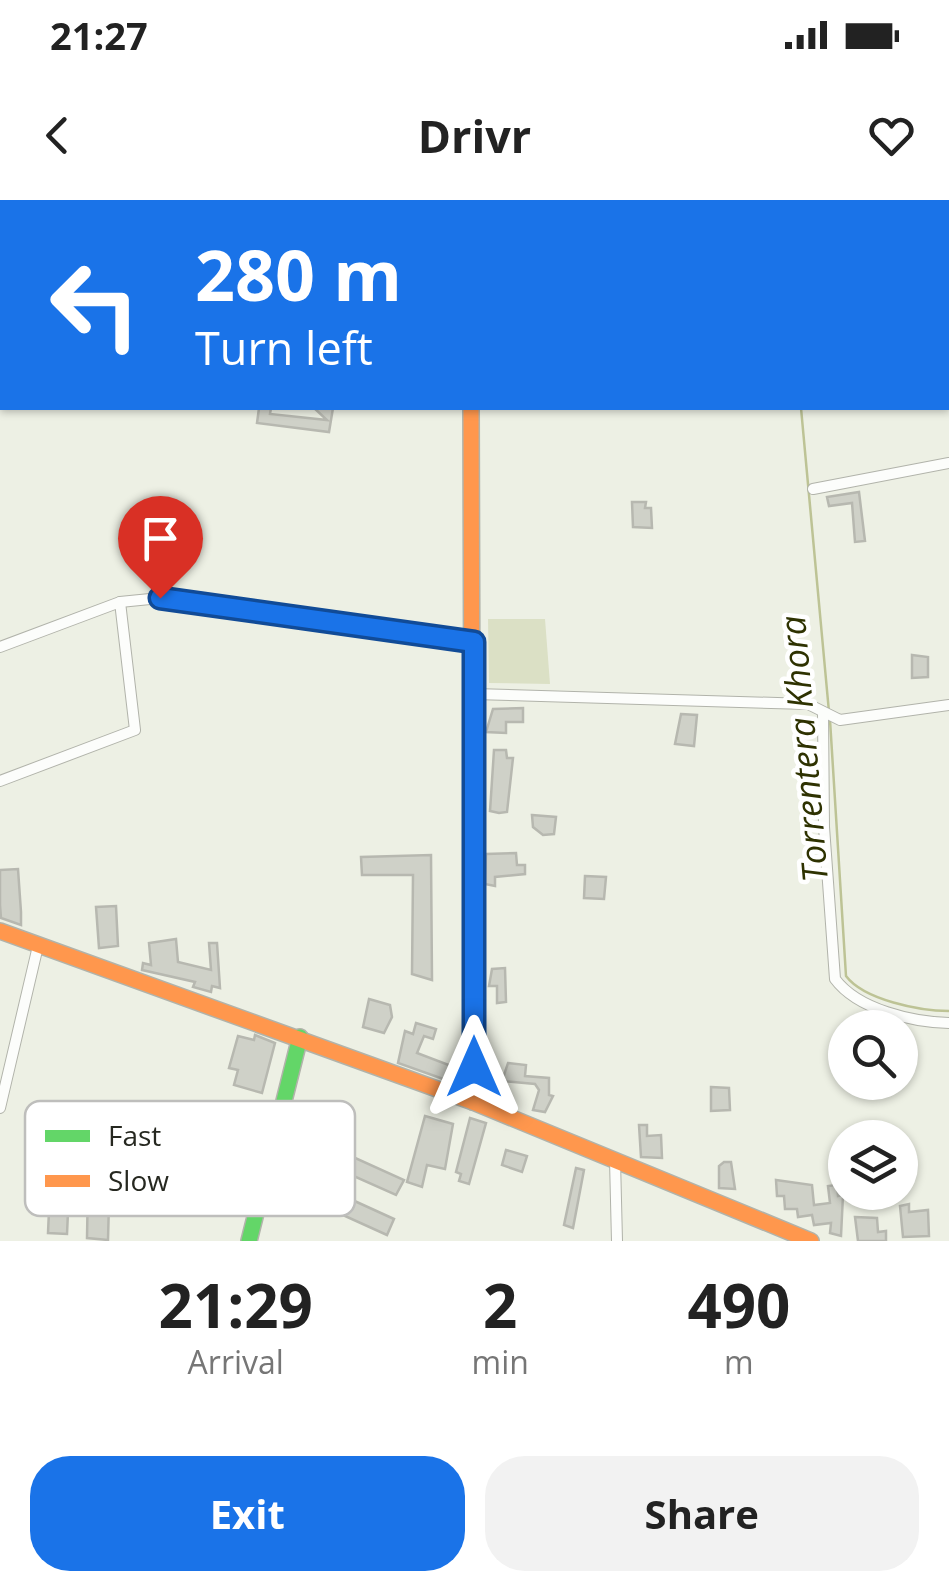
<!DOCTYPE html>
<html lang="en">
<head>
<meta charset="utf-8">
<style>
  body { margin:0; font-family:"Open Sans",sans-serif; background:#f2f2f2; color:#222; height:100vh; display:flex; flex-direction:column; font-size:38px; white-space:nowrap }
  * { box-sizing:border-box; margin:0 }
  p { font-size:32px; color:#767676 }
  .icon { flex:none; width:55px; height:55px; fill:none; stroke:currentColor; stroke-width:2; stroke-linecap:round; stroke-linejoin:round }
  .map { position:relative; height:1041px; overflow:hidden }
  .sheet { display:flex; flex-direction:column; background:#fff; flex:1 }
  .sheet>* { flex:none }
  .banner { position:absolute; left:0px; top:0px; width:950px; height:210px; box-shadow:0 2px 8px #0004; background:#1a73e8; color:#fff; overflow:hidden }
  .tools { position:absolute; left:828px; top:810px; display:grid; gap:20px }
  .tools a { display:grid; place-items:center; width:90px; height:90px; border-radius:50%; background:#fff; box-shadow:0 2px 8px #0004; font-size:50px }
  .pin { position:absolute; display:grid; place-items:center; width:85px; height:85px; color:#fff; margin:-102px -42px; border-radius:50% 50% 50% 0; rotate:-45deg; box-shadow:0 0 10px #0007 }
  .pin .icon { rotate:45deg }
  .me { position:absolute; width:110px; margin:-55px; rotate:0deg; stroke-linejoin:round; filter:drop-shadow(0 0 8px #0008) }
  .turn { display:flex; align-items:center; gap:35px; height:210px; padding:0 30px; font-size:45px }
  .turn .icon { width:130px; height:130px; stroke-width:2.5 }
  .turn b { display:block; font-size:70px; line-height:85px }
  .eta { display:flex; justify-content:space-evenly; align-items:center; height:170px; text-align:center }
  .eta b { font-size:60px; font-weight:700; line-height:70px }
  .primary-button { display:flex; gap:20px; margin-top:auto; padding:20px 30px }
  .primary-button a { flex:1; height:115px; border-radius:40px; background:#1a73e8; color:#fff; font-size:40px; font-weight:700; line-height:115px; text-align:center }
  .primary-button a+a { background:#f2f2f2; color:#222 }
  .status { display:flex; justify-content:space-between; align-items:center; height:70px; padding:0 50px; background:#fff; direction:ltr }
  .status svg { height:28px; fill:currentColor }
  header { display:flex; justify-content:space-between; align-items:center; height:130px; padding:0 30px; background:#fff; font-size:45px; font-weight:700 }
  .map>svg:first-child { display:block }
</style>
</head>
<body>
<div class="status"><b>21:27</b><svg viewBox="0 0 49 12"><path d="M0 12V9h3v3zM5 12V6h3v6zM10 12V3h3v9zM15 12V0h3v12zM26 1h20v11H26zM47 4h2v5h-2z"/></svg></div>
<header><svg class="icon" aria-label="back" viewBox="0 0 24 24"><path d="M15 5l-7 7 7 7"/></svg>Drivr<svg class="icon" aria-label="heart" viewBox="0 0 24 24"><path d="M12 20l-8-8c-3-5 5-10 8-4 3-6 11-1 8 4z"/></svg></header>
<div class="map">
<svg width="949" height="1041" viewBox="0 0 949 1041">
  <rect width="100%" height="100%" fill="#edf0e4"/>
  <path fill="#dbe0c5" d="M 488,419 L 545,419 L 550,484 L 489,483 Z"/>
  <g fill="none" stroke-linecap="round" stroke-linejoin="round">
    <g stroke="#bdc395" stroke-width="2.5">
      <path d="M 792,0 L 792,2"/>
      <path d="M 801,208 L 829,512"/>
      <path d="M 830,520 L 846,776 C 864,800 920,811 949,811"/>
    </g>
  </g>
  <g fill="#cfd1c8" stroke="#b7b8b0" stroke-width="2.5">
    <path d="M 259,208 L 271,208 L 270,214 L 327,220 L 314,208 L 333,208 L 329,232 L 257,223 Z"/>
    <path d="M 859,292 L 865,341 L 855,342 L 852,303 L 829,306 L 827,297 Z"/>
    <path d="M 632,302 L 646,302 L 645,308 L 651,308 L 652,328 L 633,327 Z"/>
    <path d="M 912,455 L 928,457 L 928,477 L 912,478 Z"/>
    <path d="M 523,508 L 523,522 L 506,522 L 506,533 L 486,532 L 493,509 Z"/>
    <path d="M 681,514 L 697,515 L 694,546 L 675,544 Z"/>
    <path d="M 494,550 L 506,550 L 507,558 L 513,558 L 507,612 L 499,613 L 490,611 Z"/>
    <path d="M 532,615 L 556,617 L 554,634 L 543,635 L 533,627 Z"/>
    <path d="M 516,653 L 517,665 L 525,665 L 525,674 L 495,677 L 495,686 L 485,684 L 486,654 Z"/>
    <path d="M 431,655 L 432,780 L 412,774 L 413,675 L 362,675 L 361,657 Z"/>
    <path d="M 18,669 L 21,712 L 21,725 L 1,718 L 0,705 L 0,670 Z"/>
    <path d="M 585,676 L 606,677 L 604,699 L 584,698 Z"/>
    <path d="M 116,706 L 118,746 L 99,748 L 96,707 Z"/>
    <path d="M 176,739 L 178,762 L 211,770 L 209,743 L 217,743 L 220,788 L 212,786 L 211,792 L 193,787 L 195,782 L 142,770 L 143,763 L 151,765 L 149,743 Z"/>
    <path d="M 505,768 L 506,802 L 497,803 L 497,786 L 489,786 L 492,769 Z"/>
    <path d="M 369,799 L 390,805 L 392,817 L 384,833 L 363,827 Z"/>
    <path d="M 416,823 L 436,829 L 433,839 L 424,836 L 417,853 L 462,870 L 460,885 L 398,863 L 405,831 L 413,834 Z"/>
    <path d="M 255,835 L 275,843 L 262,893 L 234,885 L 238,870 L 229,868 L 238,836 L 254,840 Z"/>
    <path d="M 508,863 L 526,865 L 525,876 L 549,878 L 549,895 L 553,896 L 545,912 L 533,910 L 539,890 L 535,884 L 502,881 Z"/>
    <path d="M 711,887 L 729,888 L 730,910 L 711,911 Z"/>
    <path d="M 425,916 L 453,924 L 445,969 L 427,965 L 422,987 L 407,982 Z"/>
    <path d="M 470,918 L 486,923 L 469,984 L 459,981 L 461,974 L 456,972 Z"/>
    <path d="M 53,921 L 72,923 L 67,1034 L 48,1033 Z"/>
    <path d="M 89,925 L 111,927 L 108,1040 L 87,1038 Z"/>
    <path d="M 639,925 L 647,925 L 647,936 L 661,935 L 662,958 L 641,957 Z"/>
    <path d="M 300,933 L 404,980 L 396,995 L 293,949 Z"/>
    <path d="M 506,950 L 527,956 L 522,972 L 502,965 Z"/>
    <path d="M 724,962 L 731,962 L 735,989 L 719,988 L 719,966 Z"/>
    <path d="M 576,968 L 584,970 L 573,1028 L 564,1025 Z"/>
    <path d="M 291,972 L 394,1019 L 387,1035 L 283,988 Z"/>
    <path d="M 776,980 L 812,985 L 814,1005 L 830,1003 L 828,986 L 837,985 L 838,996 L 843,995 L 841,1036 L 830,1033 L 831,1023 L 814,1025 L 812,1015 L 798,1017 L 797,1009 L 785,1009 L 784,996 L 777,996 Z"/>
    <path d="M 909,1004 L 909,1012 L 928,1010 L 929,1036 L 903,1037 L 900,1006 Z"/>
    <path d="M 855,1017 L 877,1018 L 878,1032 L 886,1031 L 886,1041 L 858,1041 Z"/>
  </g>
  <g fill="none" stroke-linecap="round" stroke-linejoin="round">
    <g stroke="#b1b3aa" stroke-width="12">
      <g id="street">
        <path d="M 85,0 L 85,2"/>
        <path d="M 813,289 L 949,263"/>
        <path d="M 0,447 L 120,402 L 160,398 L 474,442"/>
        <path d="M 474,494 L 808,504 L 840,520 L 949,505"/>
        <path d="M 823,514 L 824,627 L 835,779 C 858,810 913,822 949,823"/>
        <path d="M 0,581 L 135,530 L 120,402"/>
        <path d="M 0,908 L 38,746"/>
        <path d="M 615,960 L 617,1041"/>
      </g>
    </g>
    <g stroke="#b1b3aa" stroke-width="18">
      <g id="fast">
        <path d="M 468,0 L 468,2"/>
        <path d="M 249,1041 L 300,837"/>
      </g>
    </g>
    <g stroke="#b1b3aa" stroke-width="18">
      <g id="slow">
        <path d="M 471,208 L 473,902"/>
        <path d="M 0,731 L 473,902 L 811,1041"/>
      </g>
    </g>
    <use href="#street" stroke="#fcfdfb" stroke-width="10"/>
    <use href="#fast" stroke="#63d668" stroke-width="15"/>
    <use href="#slow" stroke="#ff974d" stroke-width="15"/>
  </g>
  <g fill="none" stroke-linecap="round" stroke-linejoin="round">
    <g stroke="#114b97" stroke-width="25">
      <path id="route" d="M 160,398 L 474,442 L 474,867"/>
    </g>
    <use href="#route" stroke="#1a73e8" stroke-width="18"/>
  </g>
  <g text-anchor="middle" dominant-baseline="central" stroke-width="9" stroke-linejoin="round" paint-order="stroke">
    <g font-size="35" font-style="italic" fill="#2e3201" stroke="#fff">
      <text transform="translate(803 549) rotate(-95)">Torrentera Khora</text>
    </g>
  </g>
  <rect x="25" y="901" width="330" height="115" rx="15" fill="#fff" stroke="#bebebc" stroke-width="2.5"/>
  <rect x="45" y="930" width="45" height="12" fill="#63d668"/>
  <rect x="45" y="975" width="45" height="12" fill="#ff974d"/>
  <g font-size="28" fill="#262820">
    <text x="108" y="946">Fast</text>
    <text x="108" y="991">Slow</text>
  </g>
</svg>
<div class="tools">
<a><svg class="icon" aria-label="search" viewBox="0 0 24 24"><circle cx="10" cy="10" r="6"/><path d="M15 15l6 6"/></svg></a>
<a><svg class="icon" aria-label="layers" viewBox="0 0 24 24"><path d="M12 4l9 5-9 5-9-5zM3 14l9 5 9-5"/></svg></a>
</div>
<div class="pin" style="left:160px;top:398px;background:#d93025"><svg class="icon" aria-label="arrive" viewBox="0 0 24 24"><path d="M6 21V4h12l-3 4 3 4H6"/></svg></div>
<svg class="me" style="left:474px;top:867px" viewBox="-20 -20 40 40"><path d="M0-17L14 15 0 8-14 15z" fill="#1a73e8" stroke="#fff" stroke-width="4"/></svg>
<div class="banner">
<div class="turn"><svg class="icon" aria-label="left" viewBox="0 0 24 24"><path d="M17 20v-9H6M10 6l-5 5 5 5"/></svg><div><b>280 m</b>Turn left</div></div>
</div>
</div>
<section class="sheet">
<div class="eta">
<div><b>21:29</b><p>Arrival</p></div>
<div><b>2</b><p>min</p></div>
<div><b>490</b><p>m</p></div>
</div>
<div class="primary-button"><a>Exit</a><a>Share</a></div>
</section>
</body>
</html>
